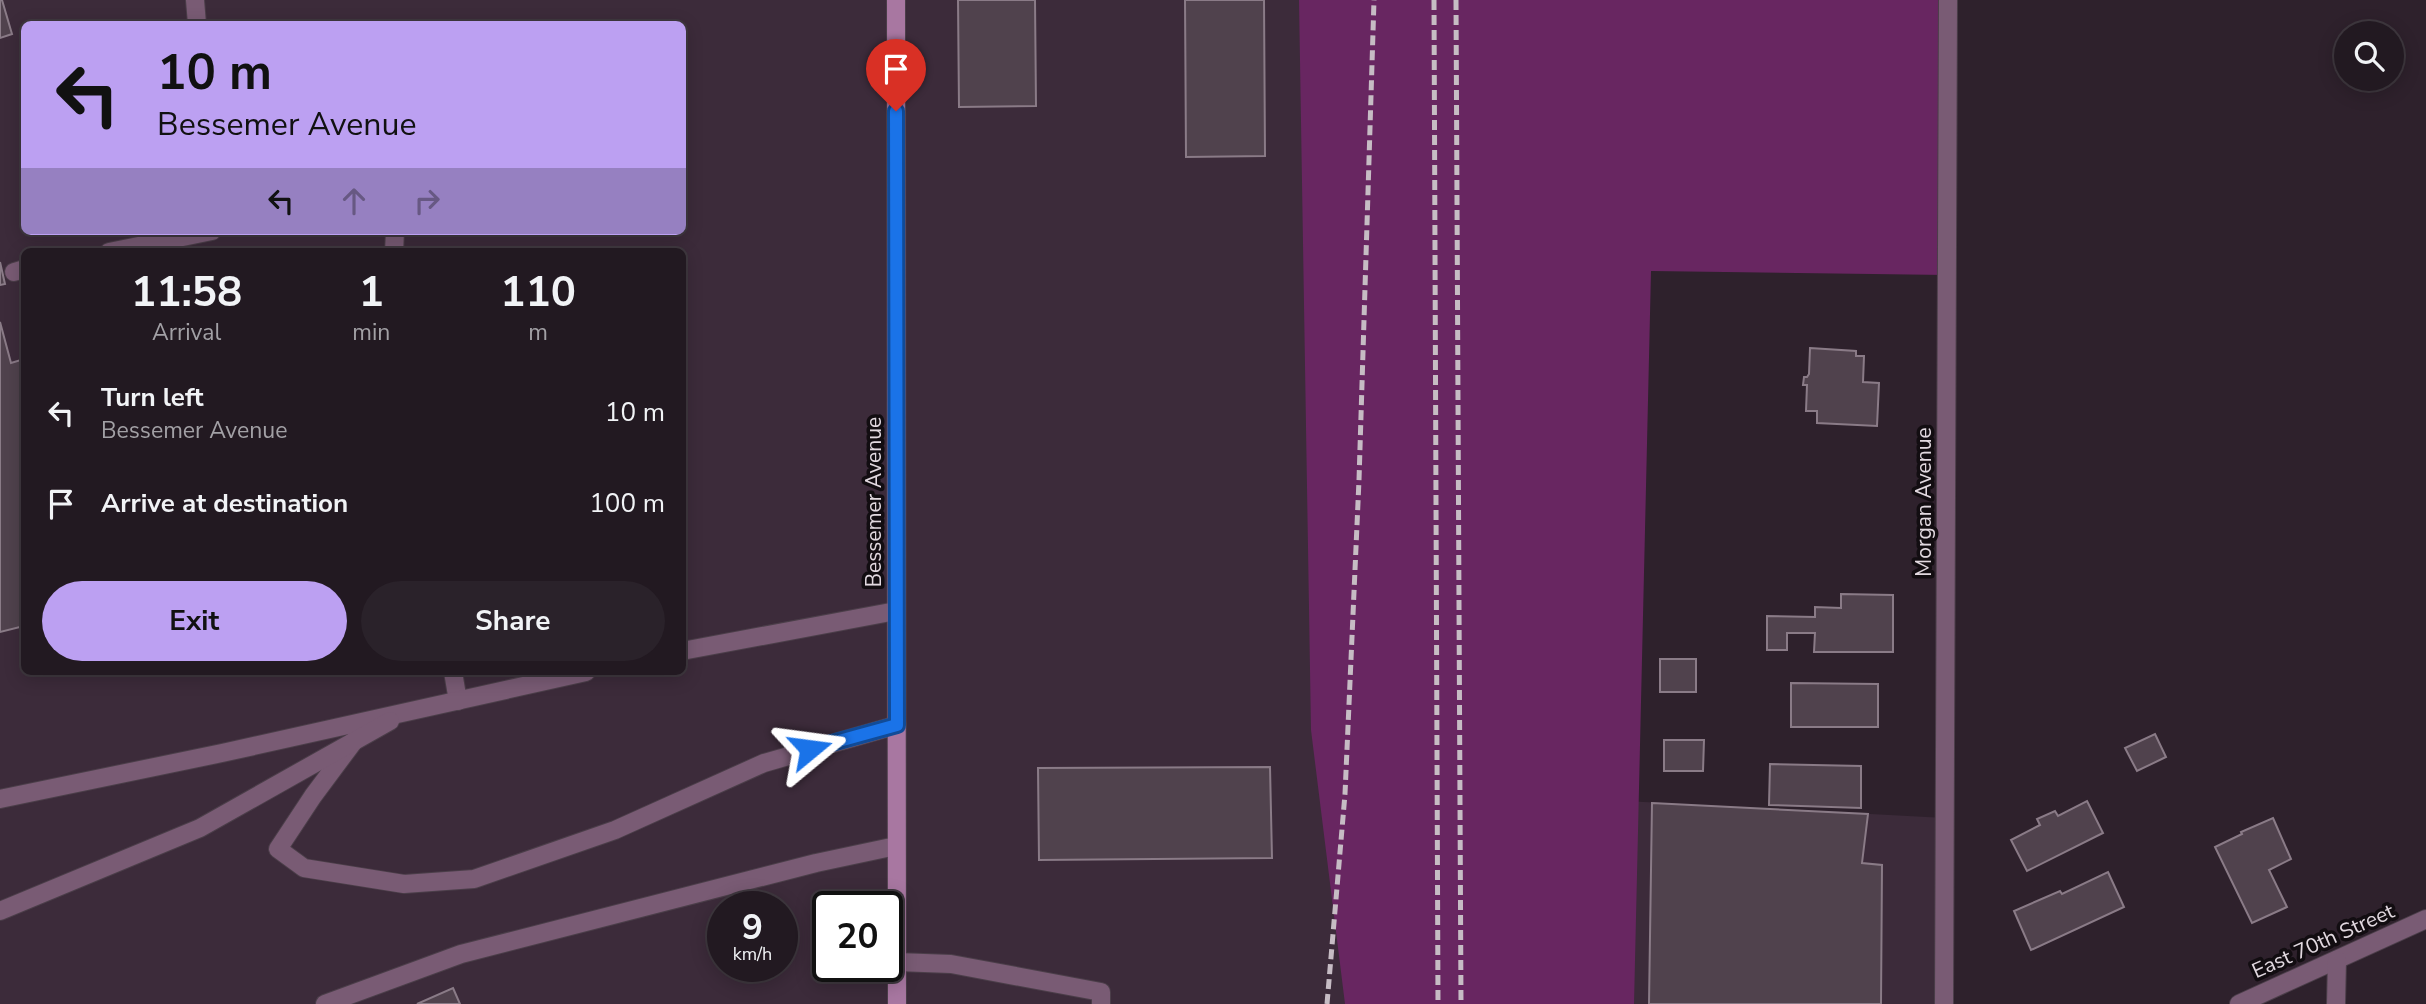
<!DOCTYPE html>
<html lang="en">
<head>
<meta charset="utf-8">
<style>
  body { margin:0; font-family:"Nunito Sans",sans-serif; background:#2a222a; color:#f1f3f6; height:100vh; display:flex; flex-direction:column; font-size:26px; white-space:nowrap }
  * { box-sizing:border-box; margin:0 }
  p { font-size:23px; color:#a2a0a5 }
  .icon { flex:none; width:38px; height:38px; fill:none; stroke:currentColor; stroke-width:2; stroke-linecap:round; stroke-linejoin:round }
  .map { position:relative; flex:1; overflow:hidden }
  .panel { position:absolute; left:21px; top:248px; width:665px; height:427px; display:flex; flex-direction:column; background:#221921; border-radius:10px; box-shadow:0 4px 18px #0003,0 0 0 2px #3f383f }
  .panel>* { flex:none }
  .banner { position:absolute; left:21px; top:21px; width:665px; height:214px; border-radius:10px; box-shadow:0 4px 18px #0003,0 0 0 2px #3f383f; background:#bca0f2; color:#111; overflow:hidden }
  .controls { position:absolute; left:2334px; top:21px; display:grid; gap:14px }
  .controls a { display:grid; place-items:center; width:70px; height:70px; border-radius:50%; background:#221921; box-shadow:0 4px 18px #0003,0 0 0 2px #3f383f; font-size:35px }
  .speed { position:absolute; left:707px; top:891px; display:flex; gap:14px; font-size:35px; font-weight:700; text-align:center }
  .speed>* { display:grid; place-content:center; width:91px; height:91px; border-radius:50%; background:#221921; box-shadow:0 4px 18px #0003,0 0 0 2px #3f383f; line-height:1 }
  .speed small { font-size:18px; font-weight:400 }
  .speed .limit { border:4px solid #111; border-radius:10px; background:#fff; color:#111 }
  .pin { position:absolute; display:grid; place-items:center; width:60px; height:60px; color:#fff; margin:-72px -30px; border-radius:50% 50% 50% 0; rotate:-45deg; box-shadow:0 0 7px #0007 }
  .pin .icon { rotate:45deg }
  .me { position:absolute; width:77px; margin:-38px; rotate:74deg; stroke-linejoin:round; filter:drop-shadow(0 0 5px #0008) }
  .turn { display:flex; align-items:center; gap:24px; height:147px; padding:0 21px; font-size:32px }
  .turn .icon { width:91px; height:91px; stroke-width:2.5 }
  .turn b { display:block; font-size:49px; line-height:60px }
  .lanes { display:flex; align-items:center; height:66px; padding:0 21px; background:#0003; justify-content:center; gap:35px; direction:ltr }
  .lanes .off { opacity:.35 }
  .eta { display:flex; justify-content:space-evenly; align-items:center; height:119px; text-align:center }
  .eta b { font-size:42px; font-weight:700; line-height:49px }
  .primary-button { display:flex; gap:14px; margin-top:auto; padding:14px 21px }
  .primary-button a { flex:1; height:80px; border-radius:42px; background:#bca0f2; color:#111; font-size:28px; font-weight:700; line-height:80px; text-align:center }
  .primary-button a+a { background:#2a222a; color:#f1f3f6 }
  ul { padding:0; list-style:none }
  li { display:flex; align-items:center; gap:21px; height:91px; padding:0 21px }
  li div { flex:1 }
  li b { display:block; font-size:26px }
  li em { font-style:normal }
  .map>svg:first-child { display:block }
</style>
</head>
<body>
<div class="map">
<svg width="2426" height="1004" viewBox="0 0 2426 1004">
  <rect width="100%" height="100%" fill="#2e212c"/>
  <path fill="#3c2b3a" fill-rule="evenodd" d="M 0,0 L 1304,0 L 1569,798 L 1945,818 L 1942,1004 L 0,1004 ZM 24,24 L 682,24 L 682,231 L 24,231 ZM 24,252 L 682,252 L 682,672 L 24,672 ZM 723,906 L 782,906 L 782,966 L 723,966 ZM 828,906 L 887,906 L 887,966 L 828,966 Z"/>
  <path fill="#682661" d="M 1299,0 L 1948,0 L 1947,275 L 1651,271 L 1634,1004 L 1345,1004 L 1311,730 Z"/>
  <g fill="#50424d" stroke="#8a7b87" stroke-width="2">
    <path d="M 0,0 L 2,0 L 12,34 L 0,38 Z"/>
    <path d="M 958,0 L 1035,0 L 1036,106 L 959,107 Z"/>
    <path d="M 1185,0 L 1264,0 L 1265,156 L 1186,157 Z"/>
    <path d="M 0,262 L 5,284 L 0,285 Z"/>
    <path d="M 0,322 L 11,363 L 24,359 L 24,626 L 0,632 Z"/>
    <path d="M 1810,348 L 1856,351 L 1856,356 L 1864,356 L 1863,382 L 1879,383 L 1877,426 L 1817,423 L 1817,411 L 1806,411 L 1807,385 L 1803,385 L 1804,377 L 1807,377 L 1809,374 Z"/>
    <path d="M 1841,594 L 1893,595 L 1893,652 L 1814,652 L 1815,633 L 1787,633 L 1787,650 L 1767,650 L 1767,616 L 1815,617 L 1815,607 L 1841,608 Z"/>
    <rect x="1660" y="659" width="36" height="33"/>
    <path d="M 1791,683 L 1878,684 L 1878,727 L 1791,727 Z"/>
    <path d="M 2155,734 L 2166,757 L 2137,771 L 2125,748 Z"/>
    <path d="M 1664,740 L 1704,740 L 1703,771 L 1664,771 Z"/>
    <path d="M 1770,764 L 1861,766 L 1861,808 L 1769,805 Z"/>
    <path d="M 1270,767 L 1272,858 L 1039,860 L 1038,768 Z"/>
    <path d="M 2087,801 L 2103,833 L 2027,871 L 2011,840 L 2040,825 L 2037,819 L 2055,811 L 2058,816 Z"/>
    <path d="M 1652,803 L 1868,814 L 1862,863 L 1882,865 L 1881,1004 L 1649,1004 Z"/>
    <path d="M 2273,818 L 2291,859 L 2269,870 L 2287,907 L 2252,923 L 2215,847 L 2242,834 L 2241,832 Z"/>
    <path d="M 2108,872 L 2124,907 L 2031,950 L 2014,911 L 2060,891 L 2062,894 Z"/>
    <path d="M 453,988 L 460,1004 L 417,1004 Z"/>
  </g>
  <g fill="none" stroke-linecap="round" stroke-linejoin="round">
    <g stroke="#4b3e49" stroke-width="20">
      <g id="lane">
        <path d="M 195,0 L 197,24"/>
        <path d="M 109,252 L 212,231"/>
        <path d="M 394,252 L 395,231"/>
        <path d="M 14,272 L 24,269"/>
        <path d="M 682,651 L 896,611"/>
        <path d="M 453,672 L 458,701"/>
        <path d="M 354,741 L 313,796 L 278,849 L 304,868 L 404,884 L 474,879 L 615,830 L 764,763 L 897,725"/>
        <path d="M 0,799 L 222,753 L 586,672"/>
        <path d="M 0,911 L 200,828 L 390,721"/>
        <path d="M 897,962 L 951,964 L 1101,992 L 1101,1004"/>
        <path d="M 325,1004 L 461,954 L 816,863 L 896,846"/>
      </g>
    </g>
    <g stroke="#4b3e49" stroke-width="20">
      <g id="street">
        <path d="M 1944,1004 L 1948,0"/>
        <path d="M 2239,1004 L 2426,919"/>
        <path d="M 2336,1004 L 2337,960"/>
      </g>
    </g>
    <g stroke="#4b3e49" stroke-width="20">
      <path id="secondary" d="M 896,0 L 897,1004"/>
    </g>
    <use href="#lane" stroke="#795b74" stroke-width="18"/>
    <use href="#street" stroke="#795b74" stroke-width="18"/>
    <use href="#secondary" stroke="#a877a1" stroke-width="18"/>
    <g stroke="#c6bcc4" stroke-width="5" stroke-dasharray="10 5" stroke-linecap="butt">
      <path d="M 1434,0 L 1438,1004"/>
      <path d="M 1456,0 L 1461,1004"/>
      <path d="M 1327,1004 L 1345,794 L 1359,480 L 1374,0"/>
    </g>
  </g>
  <g fill="none" stroke-linecap="round" stroke-linejoin="round">
    <g stroke="#114b97" stroke-width="18">
      <path id="route" d="M 810,749 L 897,725 L 896,111"/>
    </g>
    <use href="#route" stroke="#1a73e8" stroke-width="12"/>
  </g>
  <g text-anchor="middle" dominant-baseline="central" stroke-width="7" stroke-linejoin="round" paint-order="stroke">
    <g font-size="21" fill="#e2d9e0" stroke="#120d11">
      <text transform="translate(874 502) rotate(-90)">Bessemer Avenue</text>
      <text transform="translate(1924 502) rotate(-90)">Morgan Avenue</text>
      <text transform="translate(2323 941) rotate(-24)">East 70th Street</text>
    </g>
  </g>
</svg>
<div class="controls">
<a><svg class="icon" aria-label="search" viewBox="0 0 24 24"><circle cx="10" cy="10" r="6"/><path d="M15 15l6 6"/></svg></a>
</div>
<div class="speed"><div>9<small>km/h</small></div><div class="limit">20</div></div>
<div class="pin" style="left:896px;top:111px;background:#d93025"><svg class="icon" aria-label="arrive" viewBox="0 0 24 24"><path d="M6 21V4h12l-3 4 3 4H6"/></svg></div>
<svg class="me" style="left:810px;top:749px" viewBox="-20 -20 40 40"><path d="M0-17L14 15 0 8-14 15z" fill="#1a73e8" stroke="#fff" stroke-width="4"/></svg>
<div class="banner">
<div class="turn"><svg class="icon" aria-label="left" viewBox="0 0 24 24"><path d="M17 20v-9H6M10 6l-5 5 5 5"/></svg><div><b>10 m</b>Bessemer Avenue</div></div>
<div class="lanes"><svg class="icon" aria-label="left" viewBox="0 0 24 24"><path d="M17 20v-9H6M10 6l-5 5 5 5"/></svg><svg class="icon off" aria-label="ahead" viewBox="0 0 24 24"><path d="M12 20V5M6 11l6-6 6 6"/></svg><svg class="icon off" aria-label="right" viewBox="0 0 24 24"><path d="M7 20v-9h11M14 6l5 5-5 5"/></svg></div>
</div>
<section class="panel">
<div class="eta">
<div><b>11:58</b><p>Arrival</p></div>
<div><b>1</b><p>min</p></div>
<div><b>110</b><p>m</p></div>
</div>
<ul>
<li><svg class="icon" aria-label="left" viewBox="0 0 24 24"><path d="M17 20v-9H6M10 6l-5 5 5 5"/></svg><div><b>Turn left</b><p>Bessemer Avenue</p></div><em>10 m</em></li>
<li><svg class="icon" aria-label="arrive" viewBox="0 0 24 24"><path d="M6 21V4h12l-3 4 3 4H6"/></svg><div><b>Arrive at destination</b></div><em>100 m</em></li>
</ul>
<div class="primary-button"><a>Exit</a><a>Share</a></div>
</section>
</div>
</body>
</html>
